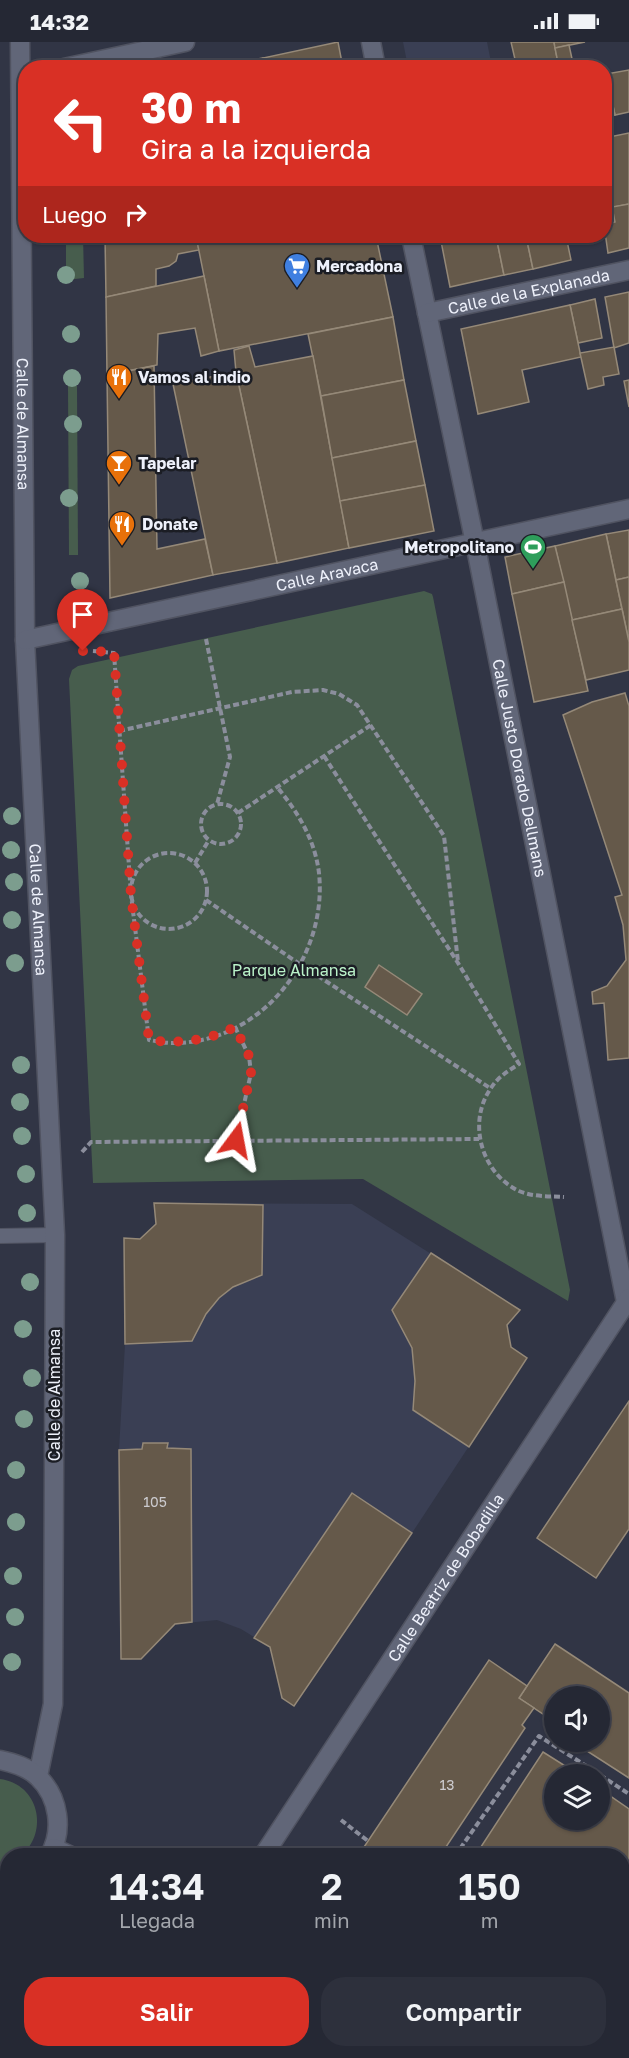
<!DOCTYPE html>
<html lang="es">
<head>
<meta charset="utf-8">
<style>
  body { margin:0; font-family:"Golos Text",sans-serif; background:#2d303c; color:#f1f3f6; height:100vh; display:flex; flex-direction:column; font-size:22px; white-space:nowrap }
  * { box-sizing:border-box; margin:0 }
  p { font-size:20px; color:#a3a6ac }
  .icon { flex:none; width:33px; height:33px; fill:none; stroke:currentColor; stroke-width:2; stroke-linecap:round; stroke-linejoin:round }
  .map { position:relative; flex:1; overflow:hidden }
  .drawer { position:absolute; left:0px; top:1806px; width:630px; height:210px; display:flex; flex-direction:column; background:#252834; border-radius:24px 24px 0 0; box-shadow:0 2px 4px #0004,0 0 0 2px #42444f }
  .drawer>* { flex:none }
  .top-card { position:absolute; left:18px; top:18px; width:594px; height:183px; border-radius:24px; box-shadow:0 2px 4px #0004,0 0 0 2px #42444f; background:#d93025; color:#fff; overflow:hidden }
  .buttons { position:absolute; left:544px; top:1644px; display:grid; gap:12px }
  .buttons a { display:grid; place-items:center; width:66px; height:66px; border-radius:50%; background:#252834; box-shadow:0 2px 4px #0004,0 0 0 2px #42444f; font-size:30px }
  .pin { position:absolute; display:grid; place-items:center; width:51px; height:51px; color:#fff; margin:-62px -26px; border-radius:50% 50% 50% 0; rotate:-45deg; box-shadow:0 0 6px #0007 }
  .pin .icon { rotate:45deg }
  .me { position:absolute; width:66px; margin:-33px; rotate:13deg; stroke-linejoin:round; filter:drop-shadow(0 0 4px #0008) }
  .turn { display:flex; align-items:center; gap:21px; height:126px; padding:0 24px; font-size:27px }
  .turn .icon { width:78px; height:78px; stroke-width:2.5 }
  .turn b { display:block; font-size:42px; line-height:51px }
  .then { display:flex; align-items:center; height:57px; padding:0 24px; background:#0003; gap:12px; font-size:22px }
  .eta { display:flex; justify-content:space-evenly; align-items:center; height:102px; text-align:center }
  .eta b { font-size:36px; font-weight:600; line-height:42px }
  .primary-button { display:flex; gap:12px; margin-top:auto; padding:12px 24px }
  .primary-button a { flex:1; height:69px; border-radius:24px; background:#d93025; color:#fff; font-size:24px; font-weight:600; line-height:69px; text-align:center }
  .primary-button a+a { background:#2d303c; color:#f1f3f6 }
  .status { display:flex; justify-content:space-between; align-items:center; height:42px; padding:0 30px; background:#252834; direction:ltr }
  .status svg { height:16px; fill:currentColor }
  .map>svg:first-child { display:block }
</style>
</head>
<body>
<div class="status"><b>14:32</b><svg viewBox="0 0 49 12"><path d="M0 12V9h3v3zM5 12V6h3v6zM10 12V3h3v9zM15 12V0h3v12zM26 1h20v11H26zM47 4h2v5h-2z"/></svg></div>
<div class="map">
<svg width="629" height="2016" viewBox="0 0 629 2016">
  <rect width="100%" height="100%" fill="#313545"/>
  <g fill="#3a3f54">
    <path d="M 403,0 L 487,0 L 492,25 L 408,25 Z"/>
    <path d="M 154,1161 L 352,1162 L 520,1268 L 507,1283 L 511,1305 L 527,1316 L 412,1491 L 294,1664 L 282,1656 L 270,1605 L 241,1587 L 217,1578 L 175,1582 L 141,1617 L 121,1617 L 119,1408 L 125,1302 L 124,1196 L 140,1197 L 156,1182 Z"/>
    <path d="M 7,1897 L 8,2008 L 346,2008 L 358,2016 L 0,2016 L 0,1900 Z"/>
  </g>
  <g fill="#475d4d">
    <path d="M 66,194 L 83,194 L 84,236 L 66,238 Z"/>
    <path d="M 68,344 L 77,344 L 78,513 L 69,513 Z"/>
    <path d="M 424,549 L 432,552 L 433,555 L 570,1248 L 568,1259 L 363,1137 L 93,1141 L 69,637 L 72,628 L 78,624 Z"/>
    <path d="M 0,1737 C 39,1742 49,1789 22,1813 L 8,1814 L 7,1821 L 0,1823 Z"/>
    <path d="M 629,1904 L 629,2016 L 556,2016 L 561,2009 L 622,2008 L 623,1914 Z"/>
  </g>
  <g fill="#65594a" stroke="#958978" stroke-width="1.5">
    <path d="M 338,0 L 343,26 L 264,26 L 263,16 Z"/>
    <path d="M 511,0 L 554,0 L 559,26 L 517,26 Z"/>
    <path d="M 554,0 L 585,0 L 555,6 Z"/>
    <path d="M 569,3 L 574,26 L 559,26 L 555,6 Z"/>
    <path d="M 263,16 L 264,26 L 215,26 Z"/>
    <path d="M 629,28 L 629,70 L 615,73 L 606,32 Z"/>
    <path d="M 606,32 L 615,73 L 604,75 L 604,33 Z"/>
    <path d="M 629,91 L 629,162 L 604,167 L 604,96 Z"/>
    <path d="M 629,162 L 629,206 L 608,211 L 604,183 L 615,180 L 612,165 Z"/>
    <path d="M 105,194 L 196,194 L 199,208 L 178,212 L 176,219 L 169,224 L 156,227 L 156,244 L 106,255 Z"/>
    <path d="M 196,194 L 376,194 L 393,275 L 219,309 Z"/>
    <path d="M 440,194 L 496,194 L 504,233 L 450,245 Z"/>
    <path d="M 496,194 L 526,194 L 533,227 L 504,233 Z"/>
    <path d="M 526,194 L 566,194 L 571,218 L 533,227 Z"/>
    <path d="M 204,234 L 219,309 L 201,314 L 195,286 L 158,292 L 157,323 L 107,333 L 106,255 Z"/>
    <path d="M 629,250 L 629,301 L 614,306 L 605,255 Z"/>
    <path d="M 595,257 L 602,296 L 578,301 L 570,263 Z"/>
    <path d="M 570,263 L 581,315 L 522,328 L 529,360 L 478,372 L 461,287 Z"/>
    <path d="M 393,275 L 404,338 L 321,354 L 308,292 Z"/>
    <path d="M 249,304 L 255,325 L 313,314 L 349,506 L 277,521 L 236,330 L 234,308 Z"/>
    <path d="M 614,305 L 619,332 L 603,335 L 604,343 L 588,347 L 580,311 Z"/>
    <path d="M 154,324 L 157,507 L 205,497 L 213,533 L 110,556 L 107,333 Z"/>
    <path d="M 236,330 L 277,521 L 213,533 L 173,342 Z"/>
    <path d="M 404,338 L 416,399 L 332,416 L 321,354 Z"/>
    <path d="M 629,338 L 629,365 L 624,339 Z"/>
    <path d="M 416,399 L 425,443 L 340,459 L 332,416 Z"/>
    <path d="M 425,443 L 434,489 L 349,506 L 340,459 Z"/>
    <path d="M 629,488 L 629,535 L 616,538 L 606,492 Z"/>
    <path d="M 606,492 L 622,567 L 572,578 L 555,504 Z"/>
    <path d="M 555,504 L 564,540 L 512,552 L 505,515 Z"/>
    <path d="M 629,535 L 629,600 L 616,538 Z"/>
    <path d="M 564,540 L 588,649 L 534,660 L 512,552 Z"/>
    <path d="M 622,567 L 629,600 L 629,628 L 586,638 L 572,578 Z"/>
    <path d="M 625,651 L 629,664 L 629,1016 L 608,1018 L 604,961 L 593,962 L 592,950 L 607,944 L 626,918 L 623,883 L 615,855 L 622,853 L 563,673 L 592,660 Z"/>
    <path d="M 379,923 L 422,952 L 407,973 L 365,945 Z"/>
    <path d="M 154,1161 L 263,1163 L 262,1233 L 233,1245 L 219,1256 L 206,1272 L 192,1299 L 125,1302 L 124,1196 L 140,1197 L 156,1182 Z"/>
    <path d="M 431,1211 L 520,1268 L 507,1283 L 511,1305 L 527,1316 L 469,1405 L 413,1368 L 415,1339 L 412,1306 L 392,1268 Z"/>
    <path d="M 629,1359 L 629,1487 L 596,1536 L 537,1496 Z"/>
    <path d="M 143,1401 L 168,1401 L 167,1406 L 191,1407 L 192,1580 L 175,1582 L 141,1617 L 121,1617 L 119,1408 L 142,1407 Z"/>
    <path d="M 352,1451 L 412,1491 L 294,1664 L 282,1656 L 270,1605 L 254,1596 Z"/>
    <path d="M 555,1602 L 629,1651 L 629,1736 L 573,1700 L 600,1700 L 600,1654 L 555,1654 L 555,1680 L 519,1656 Z"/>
    <path d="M 489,1618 L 527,1644 L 519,1656 L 534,1666 L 522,1683 L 525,1686 L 440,1814 L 358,1814 Z"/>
    <path d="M 543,1710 L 578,1732 L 555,1732 L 555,1778 L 600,1778 L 600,1747 L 629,1767 L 629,1903 L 622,1913 L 622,1814 L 475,1814 Z"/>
    <path d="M 94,2008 L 140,2008 L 142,2016 L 96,2016 Z"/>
    <path d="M 449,2008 L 532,2008 L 527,2016 L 460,2016 Z"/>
  </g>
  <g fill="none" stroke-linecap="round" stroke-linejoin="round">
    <g stroke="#505361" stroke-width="16">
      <path id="lane" d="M 0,1194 L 55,1193"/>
    </g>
    <g stroke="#505361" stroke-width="21">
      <g id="street">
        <path id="s1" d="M 20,0 L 25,598 L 55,1193 L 53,1662 L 38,1734"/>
        <path d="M 371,0 L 376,26"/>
        <path d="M 64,26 L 185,0"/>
        <path id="s2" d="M 411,194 L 475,501 L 626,1260"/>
        <path id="s3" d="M 427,271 L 629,228"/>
        <path id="s4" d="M 25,598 L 629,467"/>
        <path d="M 0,1718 C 14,1721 28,1725 38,1735 C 59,1755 64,1789 49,1814"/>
        <path d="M 54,1806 L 71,1814"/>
        <path id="s5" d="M 263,1814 L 629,1256"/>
        <path d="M 0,1845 L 8,1844"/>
        <path d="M 0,1900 L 8,1897"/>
        <path d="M 346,2008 L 358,2016"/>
      </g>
    </g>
    <g stroke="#8b8e9c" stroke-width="4" stroke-dasharray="6 3" stroke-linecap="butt">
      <path d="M 206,597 L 230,715 L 217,762"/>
      <path d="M 93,609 L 114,611 L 131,853 L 149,998 C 156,999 164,1001 172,1001 C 260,1002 328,917 319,831 C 315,798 298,770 277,745"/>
      <path d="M 119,689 L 292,650 L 323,648 L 339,652 L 357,663 L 444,794 L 458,920"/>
      <path d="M 324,714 L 458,921 L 519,1022 C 508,1029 498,1035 491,1046 C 467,1080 481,1131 519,1149 C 533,1155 549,1154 564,1155"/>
      <circle cx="221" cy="782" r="20"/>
      <path d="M 238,771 L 371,683"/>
      <circle cx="169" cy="849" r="38"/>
      <path d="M 195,821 L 209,798"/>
      <path d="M 206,858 L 301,923 L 490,1046"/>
      <path d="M 235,985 L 249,1014 L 251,1031 L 236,1098"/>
      <path d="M 82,1110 L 91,1100 L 479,1097"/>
      <path d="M 600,1733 L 629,1752"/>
      <path d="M 341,1778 L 368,1799"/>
      <path d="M 455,1814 L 539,1694 L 599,1732"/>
    </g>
    <use href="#lane" stroke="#616678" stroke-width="14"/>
    <use href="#street" stroke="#616678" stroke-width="18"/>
  </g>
  <g fill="#7c9d8e">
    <circle cx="66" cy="233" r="9"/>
    <circle cx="71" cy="292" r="9"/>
    <circle cx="72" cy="336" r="9"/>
    <circle cx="73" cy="382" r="9"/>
    <circle cx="69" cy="456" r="9"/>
    <circle cx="80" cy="539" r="9"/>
    <circle cx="12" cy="774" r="9"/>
    <circle cx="11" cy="808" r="9"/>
    <circle cx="14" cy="840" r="9"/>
    <circle cx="12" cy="878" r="9"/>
    <circle cx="15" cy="921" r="9"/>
    <circle cx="21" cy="1023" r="9"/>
    <circle cx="20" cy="1060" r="9"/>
    <circle cx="22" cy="1094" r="9"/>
    <circle cx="26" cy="1132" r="9"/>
    <circle cx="27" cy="1171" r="9"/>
    <circle cx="30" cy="1240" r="9"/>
    <circle cx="23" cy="1287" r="9"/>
    <circle cx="32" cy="1336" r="9"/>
    <circle cx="24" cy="1377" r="9"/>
    <circle cx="16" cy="1428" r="9"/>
    <circle cx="16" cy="1480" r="9"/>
    <circle cx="13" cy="1534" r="9"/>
    <circle cx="15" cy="1575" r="9"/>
    <circle cx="12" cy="1620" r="9"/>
  </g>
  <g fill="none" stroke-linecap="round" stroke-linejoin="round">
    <path stroke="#d93025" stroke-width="10" stroke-dasharray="0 18" d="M 83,609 L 114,610 L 131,853 L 149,998 C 180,1002 207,999 235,985 L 249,1014 L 251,1031 L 236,1098"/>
  </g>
  <defs>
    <g id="supermarket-pin" transform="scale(1.35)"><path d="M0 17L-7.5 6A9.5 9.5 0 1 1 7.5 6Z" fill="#3f7fe0" stroke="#1b1d24"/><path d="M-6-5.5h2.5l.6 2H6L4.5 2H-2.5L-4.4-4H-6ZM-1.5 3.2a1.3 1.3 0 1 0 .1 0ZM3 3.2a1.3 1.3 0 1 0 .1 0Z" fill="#fff"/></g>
    <g id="restaurant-pin" transform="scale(1.35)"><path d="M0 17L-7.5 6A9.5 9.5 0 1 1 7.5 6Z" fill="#e8710a" stroke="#1b1d24"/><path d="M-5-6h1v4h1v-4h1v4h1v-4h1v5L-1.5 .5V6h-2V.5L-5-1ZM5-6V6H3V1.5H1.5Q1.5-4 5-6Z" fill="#fff"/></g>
    <g id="bar-pin" transform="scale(1.35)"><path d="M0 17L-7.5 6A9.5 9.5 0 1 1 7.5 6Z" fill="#e8710a" stroke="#1b1d24"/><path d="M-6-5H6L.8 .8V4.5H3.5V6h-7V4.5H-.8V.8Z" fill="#fff"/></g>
    <g id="stadium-pin" transform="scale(1.35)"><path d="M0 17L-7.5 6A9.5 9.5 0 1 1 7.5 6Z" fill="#2e9e5b" stroke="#1b1d24"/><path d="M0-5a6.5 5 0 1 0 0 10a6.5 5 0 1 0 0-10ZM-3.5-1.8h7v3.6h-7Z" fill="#fff"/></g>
  </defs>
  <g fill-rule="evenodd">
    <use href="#supermarket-pin" x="297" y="224"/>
    <use href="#restaurant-pin" x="119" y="335"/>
    <use href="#bar-pin" x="119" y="421"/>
    <use href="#restaurant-pin" x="122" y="482"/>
    <use href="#stadium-pin" x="533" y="505"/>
  </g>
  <g text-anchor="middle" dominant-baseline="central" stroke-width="5" stroke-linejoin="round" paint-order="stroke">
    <g font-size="14" fill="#cccbcf">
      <text x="155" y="1459">105</text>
      <text x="447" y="1742">13</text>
    </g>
    <g font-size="16" font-weight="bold" fill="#eef1fb" stroke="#1b1d24" text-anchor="start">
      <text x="316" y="224">Mercadona</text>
      <text x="138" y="335">Vamos al indio</text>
      <text x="138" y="421">Tapelar</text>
      <text x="142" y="482">Donate</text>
      <text x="514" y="505" text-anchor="end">Metropolitano</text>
    </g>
    <g font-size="16" fill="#eef1fb" stroke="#1b1d24">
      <text stroke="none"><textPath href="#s3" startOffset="104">Calle de la Explanada</textPath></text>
      <text stroke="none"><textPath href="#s1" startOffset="382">Calle de Almansa</textPath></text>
      <text stroke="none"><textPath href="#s4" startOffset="309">Calle Aravaca</textPath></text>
      <text stroke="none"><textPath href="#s2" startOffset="543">Calle Justo Dorado Dellmans</textPath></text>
      <text stroke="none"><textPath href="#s1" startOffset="868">Calle de Almansa</textPath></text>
      <text transform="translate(54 1353) rotate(-90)">Calle de Almansa</text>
      <text stroke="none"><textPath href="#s5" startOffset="333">Calle Beatriz de Bobadilla</textPath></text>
    </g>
    <g font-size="16" fill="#baf2c9" stroke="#1b1d24">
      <text x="294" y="928">Parque Almansa</text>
    </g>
  </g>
</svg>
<div class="buttons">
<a><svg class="icon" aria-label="sound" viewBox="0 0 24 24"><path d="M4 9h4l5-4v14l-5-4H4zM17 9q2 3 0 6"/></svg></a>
<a><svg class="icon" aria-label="layers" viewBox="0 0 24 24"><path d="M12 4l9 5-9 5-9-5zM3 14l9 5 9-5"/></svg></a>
</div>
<div class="pin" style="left:83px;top:609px;background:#d93025"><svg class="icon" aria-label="arrive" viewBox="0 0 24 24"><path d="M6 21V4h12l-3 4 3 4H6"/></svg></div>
<svg class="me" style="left:236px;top:1098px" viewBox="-20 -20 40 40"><path d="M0-17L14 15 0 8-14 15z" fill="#d93025" stroke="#fff" stroke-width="4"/></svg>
<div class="top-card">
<div class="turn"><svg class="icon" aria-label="left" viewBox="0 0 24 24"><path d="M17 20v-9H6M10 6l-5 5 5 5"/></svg><div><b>30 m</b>Gira a la izquierda</div></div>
<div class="then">Luego<svg class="icon" aria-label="right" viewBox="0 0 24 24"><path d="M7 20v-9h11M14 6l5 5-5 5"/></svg></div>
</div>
<section class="drawer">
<div class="eta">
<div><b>14:34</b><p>Llegada</p></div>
<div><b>2</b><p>min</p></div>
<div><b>150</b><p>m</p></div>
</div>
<div class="primary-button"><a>Salir</a><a>Compartir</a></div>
</section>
</div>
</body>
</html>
